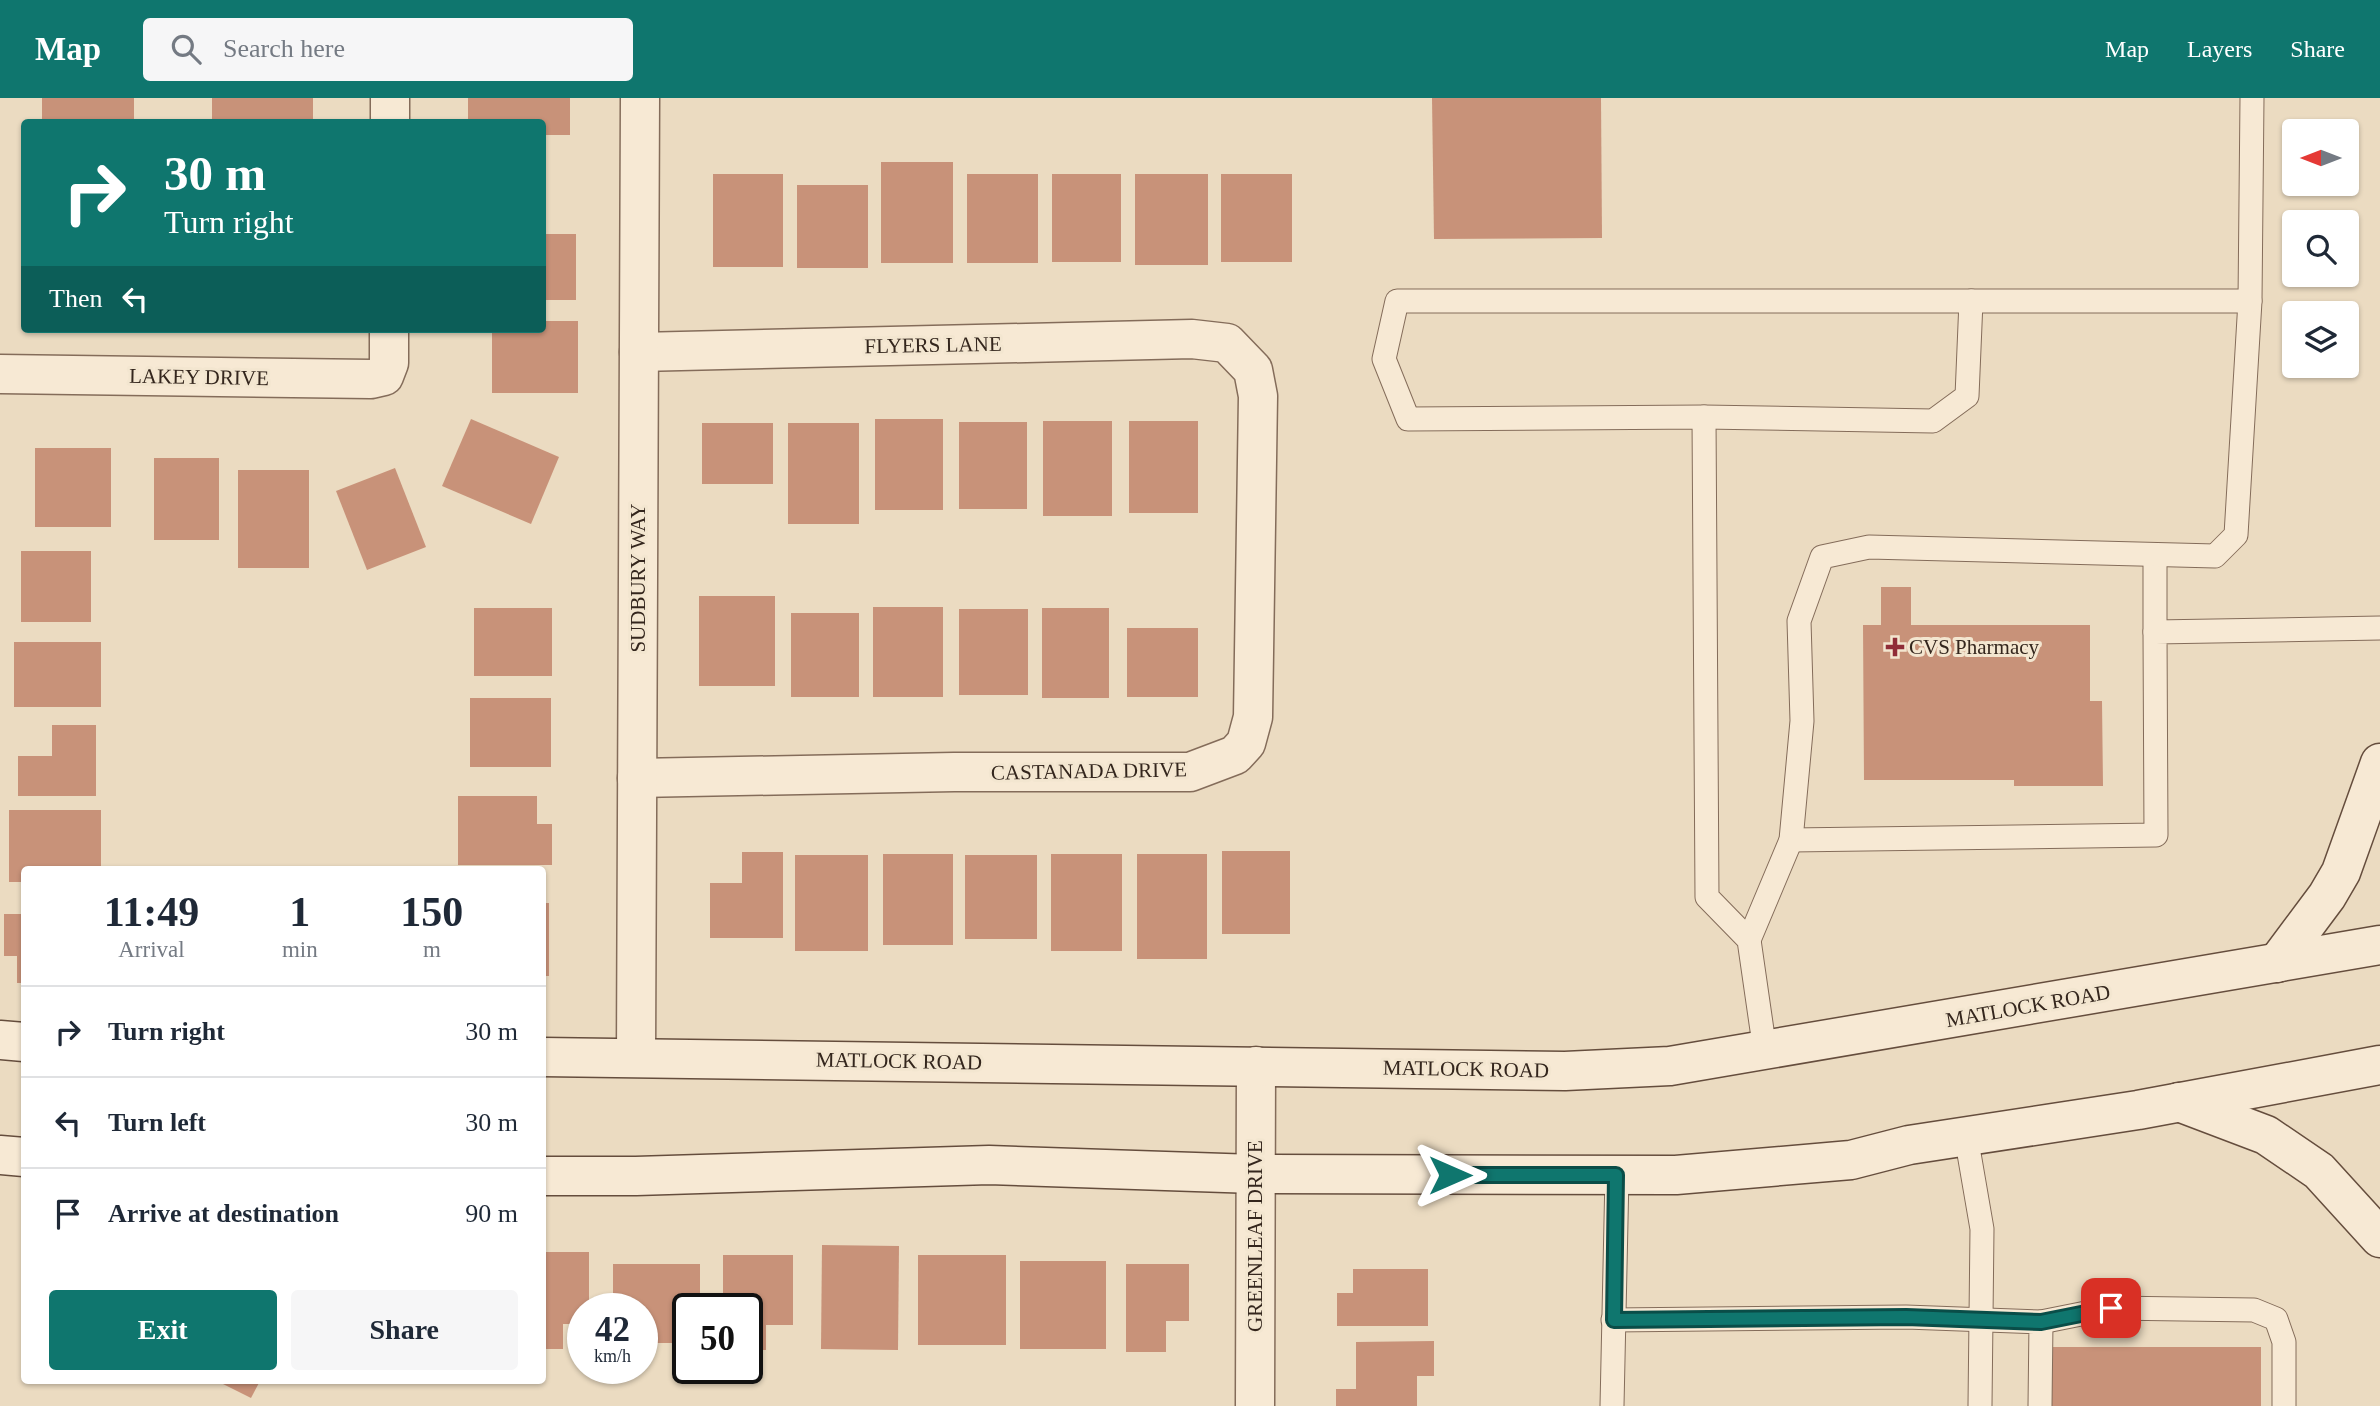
<!DOCTYPE html>
<html lang="en">
<head>
<meta charset="utf-8">
<style>
  body { margin:0; font-family:"Times New Roman",serif; background:#f6f6f7; color:#1f2937; height:100vh; display:flex; flex-direction:column; font-size:26px; white-space:nowrap }
  * { box-sizing:border-box; margin:0 }
  p { font-size:23px; color:#747a83 }
  .icon { flex:none; width:38px; height:38px; fill:none; stroke:currentColor; stroke-width:2; stroke-linecap:round; stroke-linejoin:round }
  .map { position:relative; flex:1; overflow:hidden }
  .drawer { position:absolute; left:21px; top:768px; width:525px; height:518px; display:flex; flex-direction:column; background:#fff; border-radius:7px; box-shadow:0 2px 5px #0004 }
  .drawer>* { flex:none }
  .banner { position:absolute; left:21px; top:21px; width:525px; height:214px; border-radius:7px; box-shadow:0 2px 5px #0004; background:#0f766e; color:#fff; overflow:hidden }
  .needle { width:46px; rotate:270deg }
  .buttons { position:absolute; left:2282px; top:21px; display:grid; gap:14px }
  .buttons a { display:grid; place-items:center; width:77px; height:77px; border-radius:7px; background:#fff; box-shadow:0 2px 5px #0004; font-size:35px }
  .speed { position:absolute; left:567px; top:1195px; display:flex; gap:14px; font-size:35px; font-weight:700; text-align:center }
  .speed>* { display:grid; place-content:center; width:91px; height:91px; border-radius:50%; background:#fff; box-shadow:0 2px 5px #0004; line-height:1 }
  .speed small { font-size:18px; font-weight:400 }
  .speed .limit { border:4px solid #111; border-radius:10px; background:#fff; color:#111 }
  .pin { position:absolute; display:grid; place-items:center; width:60px; height:60px; color:#fff; margin:-30px; border-radius:14px; box-shadow:0 4px 10px #0006 }
  .me { position:absolute; width:77px; margin:-38px; rotate:90deg; stroke-linejoin:round; filter:drop-shadow(0 0 5px #0008) }
  .turn { display:flex; align-items:center; gap:24px; height:147px; padding:0 28px; font-size:32px }
  .turn .icon { width:91px; height:91px; stroke-width:2.5 }
  .turn b { display:block; font-size:49px; line-height:60px }
  .then { display:flex; align-items:center; height:66px; padding:0 28px; background:#0003; gap:14px; font-size:26px }
  .eta { display:flex; justify-content:space-evenly; align-items:center; height:119px; text-align:center }
  .eta b { font-size:42px; font-weight:700; line-height:49px }
  .cta { display:flex; gap:14px; margin-top:auto; padding:14px 28px }
  .cta a { flex:1; height:80px; border-radius:7px; background:#0f766e; color:#fff; font-size:28px; font-weight:700; line-height:80px; text-align:center }
  .cta a+a { background:#f6f6f7; color:#1f2937 }
  ul { padding:0; list-style:none }
  li { display:flex; align-items:center; gap:21px; height:91px; padding:0 28px; border-top:2px solid #e0e1e3 }
  li div { flex:1 }
  li b { display:block; font-size:26px }
  li em { font-style:normal }
  header { display:flex; align-items:center; gap:42px; box-sizing:border-box; height:98px; padding:0 35px; background:#0f766e; color:#fff }
  header strong { font-size:33px }
  nav { display:flex; gap:38px; margin-inline-start:auto; font-size:24px }
  .search { width:490px; height:63px; background:#f6f6f7; display:flex; align-items:center; gap:18px; box-sizing:border-box; padding:0 24px; border-radius:7px; color:#747a83; font-size:26px }
  .map>svg:first-child { display:block }
</style>
</head>
<body>
<header>
<strong>Map</strong>
<div class="search"><svg class="icon" aria-label="search" viewBox="0 0 24 24"><circle cx="10" cy="10" r="6"/><path d="M15 15l6 6"/></svg>Search here</div>
<nav><a>Map</a><a>Layers</a><a>Share</a></nav>
</header>
<div class="map">
<svg width="2380" height="1308" viewBox="0 0 2380 1308">
  <rect width="100%" height="100%" fill="#ebdbc1"/>
  <g fill="#c89279">
    <rect x="42" y="0" width="92" height="24"/>
    <rect x="212" y="0" width="101" height="24"/>
    <path d="M 468,0 L 570,0 L 570,37 L 542,37 L 542,24 L 468,24 Z"/>
    <path d="M 1432,0 L 1601,0 L 1602,140 L 1434,141 Z"/>
    <rect x="881" y="64" width="72" height="101"/>
    <rect x="713" y="76" width="70" height="93"/>
    <rect x="967" y="76" width="71" height="89"/>
    <rect x="1052" y="76" width="69" height="88"/>
    <rect x="1135" y="76" width="73" height="91"/>
    <rect x="1221" y="76" width="71" height="88"/>
    <rect x="797" y="87" width="71" height="83"/>
    <rect x="542" y="136" width="34" height="66"/>
    <path d="M 542,223 L 578,223 L 578,295 L 492,295 L 492,231 L 542,231 Z"/>
    <path d="M 471,321 L 559,359 L 531,426 L 442,388 Z"/>
    <rect x="875" y="321" width="68" height="91"/>
    <rect x="1043" y="323" width="69" height="95"/>
    <rect x="1129" y="323" width="69" height="92"/>
    <rect x="959" y="324" width="68" height="87"/>
    <rect x="702" y="325" width="71" height="61"/>
    <rect x="788" y="325" width="71" height="101"/>
    <rect x="35" y="350" width="76" height="79"/>
    <rect x="154" y="360" width="65" height="82"/>
    <path d="M 395,370 L 426,449 L 367,472 L 336,393 Z"/>
    <rect x="238" y="372" width="71" height="98"/>
    <rect x="21" y="453" width="70" height="71"/>
    <path d="M 1881,489 L 1911,489 L 1911,527 L 2090,527 L 2090,603 L 2102,603 L 2103,688 L 2014,688 L 2014,682 L 1864,682 L 1863,527 L 1881,527 Z"/>
    <rect x="699" y="498" width="76" height="90"/>
    <rect x="873" y="509" width="70" height="90"/>
    <rect x="474" y="510" width="78" height="68"/>
    <rect x="1042" y="510" width="67" height="90"/>
    <rect x="959" y="511" width="69" height="86"/>
    <rect x="791" y="515" width="68" height="84"/>
    <rect x="1127" y="530" width="71" height="69"/>
    <rect x="14" y="544" width="87" height="65"/>
    <rect x="470" y="600" width="81" height="69"/>
    <path d="M 52,627 L 96,627 L 96,698 L 18,698 L 18,658 L 52,658 Z"/>
    <path d="M 458,698 L 537,698 L 537,726 L 552,726 L 552,767 L 458,767 Z"/>
    <path d="M 9,712 L 101,712 L 101,772 L 24,772 L 24,784 L 9,784 Z"/>
    <rect x="1222" y="753" width="68" height="83"/>
    <path d="M 742,754 L 783,754 L 783,840 L 710,840 L 710,785 L 742,785 Z"/>
    <rect x="883" y="756" width="70" height="91"/>
    <rect x="1051" y="756" width="71" height="97"/>
    <rect x="1137" y="756" width="70" height="105"/>
    <rect x="795" y="757" width="73" height="96"/>
    <rect x="965" y="757" width="72" height="84"/>
    <rect x="542" y="805" width="7" height="73"/>
    <path d="M 4,816 L 24,816 L 24,885 L 17,885 L 17,858 L 4,858 Z"/>
    <path d="M 822,1147 L 899,1148 L 898,1252 L 821,1251 Z"/>
    <path d="M 542,1154 L 589,1154 L 589,1211 L 583,1211 L 583,1226 L 563,1226 L 563,1251 L 542,1251 Z"/>
    <path d="M 723,1157 L 793,1157 L 793,1227 L 766,1227 L 766,1252 L 747,1252 L 747,1211 L 723,1211 Z"/>
    <rect x="918" y="1157" width="88" height="90"/>
    <rect x="1020" y="1163" width="86" height="88"/>
    <path d="M 613,1166 L 700,1166 L 700,1211 L 688,1211 L 688,1245 L 642,1245 L 642,1211 L 613,1211 Z"/>
    <path d="M 1126,1166 L 1189,1166 L 1189,1223 L 1166,1223 L 1166,1254 L 1126,1254 Z"/>
    <path d="M 1353,1171 L 1428,1171 L 1428,1228 L 1337,1228 L 1337,1195 L 1353,1195 Z"/>
    <path d="M 1434,1243 L 1434,1278 L 1417,1278 L 1417,1308 L 1336,1308 L 1336,1291 L 1356,1291 L 1356,1244 Z"/>
    <rect x="2051" y="1249" width="210" height="59"/>
    <path d="M 217,1283 L 260,1283 L 251,1300 Z"/>
  </g>
  <g fill="none" stroke-linecap="round" stroke-linejoin="round">
    <g stroke="#846c5a" stroke-width="25">
      <g id="service">
        <path d="M 1704,319 L 1933,323 L 1967,298 L 1971,203"/>
        <path d="M 2155,457 L 2155,534"/>
        <path d="M 1791,742 L 2156,737 L 2155,534 L 2380,530"/>
        <path d="M 1749,842 L 1791,742 L 1802,623 L 1799,523 L 1822,459 L 1869,449 L 2215,458 L 2236,437 L 2250,203"/>
        <path d="M 1765,953 L 1749,842 L 1707,799 L 1704,319 L 1408,321 L 1384,261 L 1397,203 L 2250,203 L 2252,0"/>
        <path d="M 1966,1038 L 1982,1131 L 1980,1308"/>
        <path d="M 1613,1222 L 1906,1219 L 2041,1224 L 2040,1308"/>
        <path d="M 2041,1224 L 2111,1210 L 2254,1212 L 2276,1221 L 2284,1244 L 2284,1308"/>
        <path d="M 1612,1308 L 1617,1077"/>
      </g>
    </g>
    <g stroke="#846c5a" stroke-width="41">
      <g id="minor">
        <path d="M 390,24 L 390,0"/>
        <path d="M 0,276 L 371,281 L 384,278 L 389,265 L 389,231"/>
        <path d="M 637,680 L 954,674 L 1190,674 L 1235,657 L 1246,645 L 1253,619 L 1258,298 L 1253,272 L 1227,245 L 1192,241 L 639,254"/>
        <path d="M 636,959 L 640,0"/>
        <path d="M 1255,1308 L 1256,968"/>
      </g>
    </g>
    <g stroke="#654d3d" stroke-width="41">
      <g id="secondary">
        <path d="M 2277,865 L 2327,798 L 2341,774 L 2380,665"/>
        <path d="M 0,942 L 24,944"/>
        <path d="M 542,959 L 1565,973 L 1670,968 L 2380,847"/>
        <path d="M 2179,1004 L 2266,1037 L 2319,1073 L 2380,1140"/>
        <path d="M 0,1057 L 24,1059"/>
        <path d="M 542,1078 L 636,1078 L 989,1067 L 1255,1076 L 1676,1077 L 1851,1062 L 1909,1047 L 2138,1012 L 2380,967"/>
      </g>
    </g>
    <use href="#service" stroke="#f7e9d4" stroke-width="23"/>
    <use href="#minor" stroke="#f7e9d4" stroke-width="38"/>
    <use href="#secondary" stroke="#f7e9d4" stroke-width="38"/>
  </g>
  <g fill="none" stroke-linecap="round" stroke-linejoin="round">
    <g stroke="#0a4d48" stroke-width="18">
      <path id="route" d="M 1450,1077 L 1616,1077 L 1614,1222 L 1906,1219 L 2041,1224 L 2111,1210"/>
    </g>
    <use href="#route" stroke="#0f766e" stroke-width="12"/>
  </g>
  <path fill="#902d37" stroke="#f3e6d0" stroke-width="2.5" d="M1891.5 538.5h7v7h7v7h-7v7h-7v-7h-7v-7h7z"/>
  <g text-anchor="middle" dominant-baseline="central" stroke-width="6" stroke-linejoin="round" paint-order="stroke">
    <g font-size="21" fill="#34261d" stroke="#f3e6d0">
      <text transform="translate(933 247) rotate(-1)">FLYERS LANE</text>
      <text transform="translate(199 279) rotate(1)">LAKEY DRIVE</text>
      <text transform="translate(638 480) rotate(-90)">SUDBURY WAY</text>
      <text transform="translate(1089 673) rotate(-1)">CASTANADA DRIVE</text>
      <text transform="translate(2028 908) rotate(-10)">MATLOCK ROAD</text>
      <text transform="translate(899 963) rotate(1)">MATLOCK ROAD</text>
      <text transform="translate(1466 971) rotate(1)">MATLOCK ROAD</text>
      <text transform="translate(1255 1138) rotate(-90)">GREENLEAF DRIVE</text>
    </g>
    <g font-size="21" fill="#34261d" stroke="#f3e6d0" text-anchor="start">
      <text x="1909" y="549">CVS Pharmacy</text>
    </g>
  </g>
</svg>
<div class="buttons">
<a><svg class="needle" viewBox="-14 -14 28 28"><path d="M0-13l5 13h-10z" fill="#e53935"/><path d="M0 13l5-13h-10z" fill="#747a83"/></svg></a>
<a><svg class="icon" aria-label="search" viewBox="0 0 24 24"><circle cx="10" cy="10" r="6"/><path d="M15 15l6 6"/></svg></a>
<a><svg class="icon" aria-label="layers" viewBox="0 0 24 24"><path d="M12 4l9 5-9 5-9-5zM3 14l9 5 9-5"/></svg></a>
</div>
<div class="speed"><div>42<small>km/h</small></div><div class="limit">50</div></div>
<div class="pin" style="left:2111px;top:1210px;background:#d93025"><svg class="icon" aria-label="arrive" viewBox="0 0 24 24"><path d="M6 21V4h12l-3 4 3 4H6"/></svg></div>
<svg class="me" style="left:1450px;top:1077px" viewBox="-20 -20 40 40"><path d="M0-17L14 15 0 8-14 15z" fill="#0f766e" stroke="#fff" stroke-width="4"/></svg>
<div class="banner">
<div class="turn"><svg class="icon" aria-label="right" viewBox="0 0 24 24"><path d="M7 20v-9h11M14 6l5 5-5 5"/></svg><div><b>30 m</b>Turn right</div></div>
<div class="then">Then<svg class="icon" aria-label="left" viewBox="0 0 24 24"><path d="M17 20v-9H6M10 6l-5 5 5 5"/></svg></div>
</div>
<section class="drawer">
<div class="eta">
<div><b>11:49</b><p>Arrival</p></div>
<div><b>1</b><p>min</p></div>
<div><b>150</b><p>m</p></div>
</div>
<ul>
<li><svg class="icon" aria-label="right" viewBox="0 0 24 24"><path d="M7 20v-9h11M14 6l5 5-5 5"/></svg><div><b>Turn right</b></div><em>30 m</em></li>
<li><svg class="icon" aria-label="left" viewBox="0 0 24 24"><path d="M17 20v-9H6M10 6l-5 5 5 5"/></svg><div><b>Turn left</b></div><em>30 m</em></li>
<li><svg class="icon" aria-label="arrive" viewBox="0 0 24 24"><path d="M6 21V4h12l-3 4 3 4H6"/></svg><div><b>Arrive at destination</b></div><em>90 m</em></li>
</ul>
<div class="cta"><a>Exit</a><a>Share</a></div>
</section>
</div>
</body>
</html>
